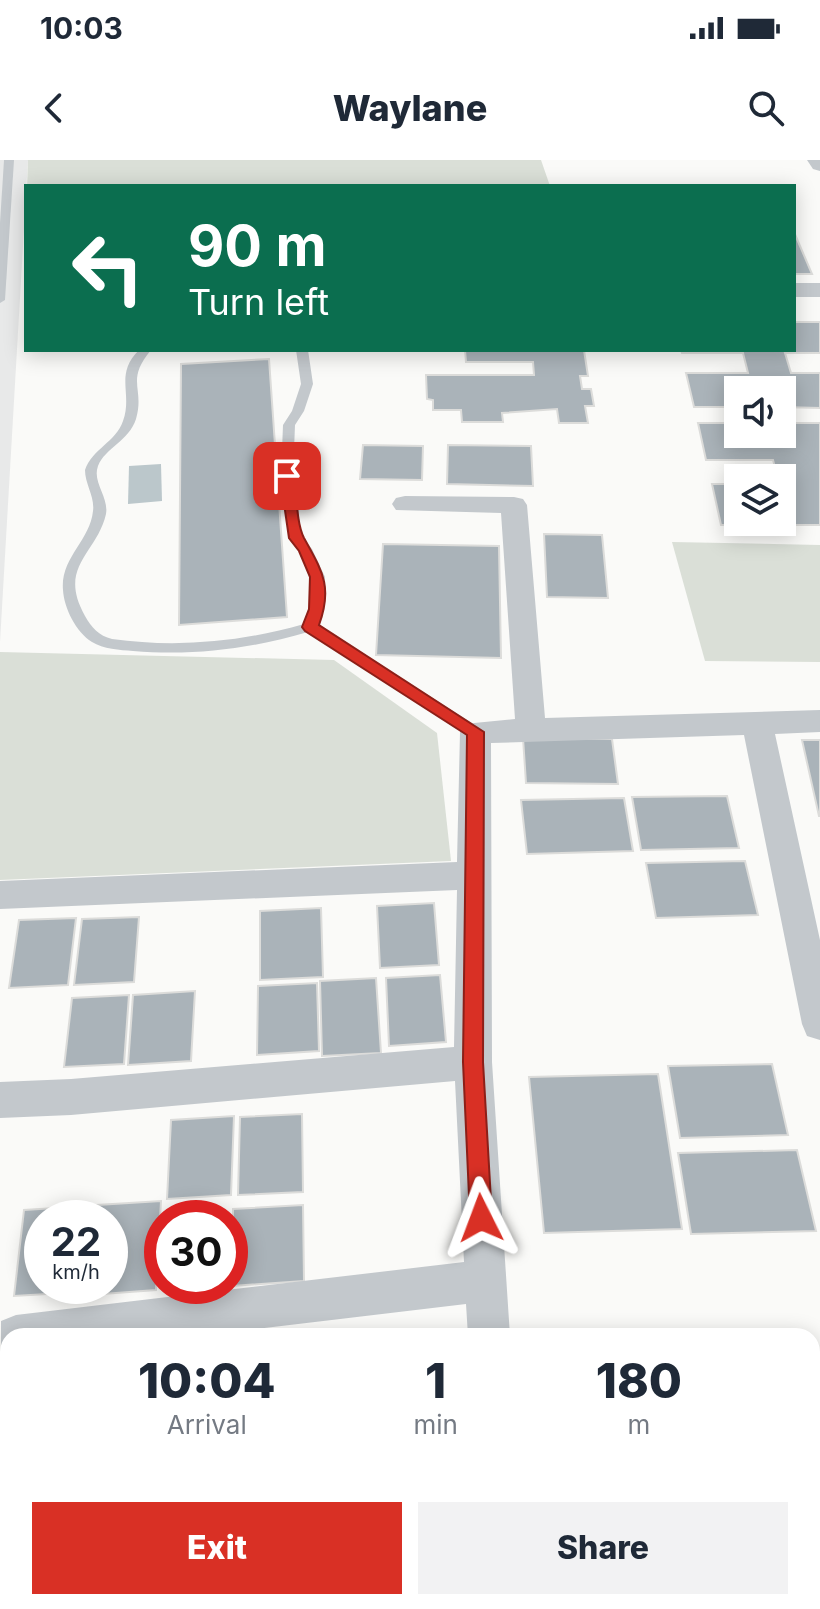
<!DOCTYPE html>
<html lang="en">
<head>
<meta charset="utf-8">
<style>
  body { margin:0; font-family:Inter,sans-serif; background:#f2f2f3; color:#1f2937; height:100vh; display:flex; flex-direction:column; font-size:30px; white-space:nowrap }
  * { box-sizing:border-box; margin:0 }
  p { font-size:26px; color:#747a83 }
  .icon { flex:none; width:44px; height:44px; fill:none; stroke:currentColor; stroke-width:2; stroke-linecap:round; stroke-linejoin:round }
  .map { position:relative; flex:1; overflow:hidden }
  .details { position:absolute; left:0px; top:1168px; width:820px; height:282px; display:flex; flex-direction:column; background:#fff; border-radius:24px 24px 0 0; box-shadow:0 4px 20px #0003 }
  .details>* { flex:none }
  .hud { position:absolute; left:24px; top:24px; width:772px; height:168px; border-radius:0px; box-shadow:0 4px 20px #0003; background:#0b6e4f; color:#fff; overflow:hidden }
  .tools { position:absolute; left:724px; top:216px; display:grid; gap:16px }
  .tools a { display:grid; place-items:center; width:72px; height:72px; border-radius:0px; background:#fff; box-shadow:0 4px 20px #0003; font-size:40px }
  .speed { position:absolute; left:24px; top:1040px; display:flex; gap:16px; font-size:40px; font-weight:700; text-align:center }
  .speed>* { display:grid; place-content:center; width:104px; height:104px; border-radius:50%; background:#fff; box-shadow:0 4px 20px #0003; line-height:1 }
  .speed small { font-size:20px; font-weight:400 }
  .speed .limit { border:12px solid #d22; background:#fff; color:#111 }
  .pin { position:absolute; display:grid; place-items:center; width:68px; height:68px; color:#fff; margin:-34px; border-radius:16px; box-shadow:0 4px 12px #0006 }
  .me { position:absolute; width:88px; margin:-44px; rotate:357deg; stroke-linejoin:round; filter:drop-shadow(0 0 6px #0008) }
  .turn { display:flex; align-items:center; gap:28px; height:168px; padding:0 32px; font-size:36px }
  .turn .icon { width:104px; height:104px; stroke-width:2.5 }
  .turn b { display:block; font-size:56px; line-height:68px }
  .eta { display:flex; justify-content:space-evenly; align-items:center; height:136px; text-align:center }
  .eta b { font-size:48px; font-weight:800; line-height:56px }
  .primary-button { display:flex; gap:16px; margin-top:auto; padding:16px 32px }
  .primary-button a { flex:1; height:92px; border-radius:0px; background:#d93025; color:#fff; font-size:32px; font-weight:800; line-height:92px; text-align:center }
  .primary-button a+a { background:#f2f2f3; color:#1f2937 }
  .status { display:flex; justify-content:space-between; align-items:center; height:56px; padding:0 40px; background:#fff; direction:ltr }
  .status svg { height:22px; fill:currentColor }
  header { display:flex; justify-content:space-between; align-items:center; height:104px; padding:0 32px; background:#fff; font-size:36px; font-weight:800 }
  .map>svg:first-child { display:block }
</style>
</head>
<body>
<div class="status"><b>10:03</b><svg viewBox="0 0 49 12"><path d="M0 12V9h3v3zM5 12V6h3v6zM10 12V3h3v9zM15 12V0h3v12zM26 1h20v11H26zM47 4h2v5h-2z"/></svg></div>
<header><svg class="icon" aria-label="back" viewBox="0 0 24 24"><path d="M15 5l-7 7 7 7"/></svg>Waylane<svg class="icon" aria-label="search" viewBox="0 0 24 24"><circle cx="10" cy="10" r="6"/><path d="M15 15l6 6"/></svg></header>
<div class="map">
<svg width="820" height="1449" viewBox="0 0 820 1449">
  <rect width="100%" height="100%" fill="#fafaf8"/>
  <path fill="#e8e9e9" d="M 0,0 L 28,0 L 0,482 Z"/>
  <g fill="#dadfd7">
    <path d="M 28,0 L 541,0 L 550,26 L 27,26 Z"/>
    <path d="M 672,382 L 820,385 L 820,502 L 705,501 Z"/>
    <path d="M 0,492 L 334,500 L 437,573 L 451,701 L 0,720 Z"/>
  </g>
  <path fill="#bbc7cb" d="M 161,304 L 162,341 L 128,344 L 129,306 Z"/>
  <g fill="#aab3b9" stroke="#dcdcda" stroke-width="2">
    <path d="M 794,72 L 812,114 L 794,114 Z"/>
    <path d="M 794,162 L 820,162 L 820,193 L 785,193 L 791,213 L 820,213 L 820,248 L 782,247 L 782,230 L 738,230 L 738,247 L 694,247 L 686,213 L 748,213 L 743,193 L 682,193 L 681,190 L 794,190 Z"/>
    <path d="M 465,190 L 584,190 L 588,216 L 580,216 L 582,229 L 591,229 L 594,246 L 585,246 L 588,263 L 559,263 L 557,249 L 502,253 L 503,262 L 462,262 L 461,250 L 433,250 L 433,240 L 427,239 L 426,215 L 534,215 L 533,202 L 466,202 Z"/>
    <path d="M 269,199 L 287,457 L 179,465 L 181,204 Z"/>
    <path d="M 698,263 L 738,263 L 738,274 L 782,274 L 782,263 L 820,263 L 820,365 L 721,365 L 712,324 L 738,324 L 738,362 L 782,362 L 782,318 L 778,318 L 773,300 L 706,300 Z"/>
    <path d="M 363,285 L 423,286 L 422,320 L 360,319 Z"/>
    <path d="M 448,285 L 531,286 L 533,326 L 447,324 Z"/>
    <path d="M 544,374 L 602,375 L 608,438 L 547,437 Z"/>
    <path d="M 383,384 L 499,386 L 501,498 L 376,495 Z"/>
    <path d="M 523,578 L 612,579 L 618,624 L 526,623 Z"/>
    <path d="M 802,580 L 820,580 L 820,656 L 819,656 Z"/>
    <path d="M 727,636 L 739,688 L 641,690 L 632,637 Z"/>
    <path d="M 624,638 L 633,691 L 527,694 L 521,640 Z"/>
    <path d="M 745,701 L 758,755 L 656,758 L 646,703 Z"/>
    <path d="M 434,743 L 439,805 L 380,808 L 377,746 Z"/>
    <path d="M 321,748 L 323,817 L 260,820 L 260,751 Z"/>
    <path d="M 139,757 L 134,822 L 74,825 L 82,759 Z"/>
    <path d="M 76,758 L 68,825 L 9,828 L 19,760 Z"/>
    <path d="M 440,815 L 446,882 L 389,886 L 386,818 Z"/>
    <path d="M 376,818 L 381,893 L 322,896 L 320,821 Z"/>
    <path d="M 317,823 L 319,891 L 257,895 L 258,826 Z"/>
    <path d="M 195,831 L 191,901 L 128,905 L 133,835 Z"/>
    <path d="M 129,835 L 124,904 L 64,907 L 72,838 Z"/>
    <path d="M 772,904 L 788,975 L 680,978 L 668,906 Z"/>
    <path d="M 658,914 L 682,1069 L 544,1073 L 529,917 Z"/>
    <path d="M 302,954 L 303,1032 L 238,1035 L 240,957 Z"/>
    <path d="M 234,956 L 231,1035 L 167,1039 L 171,960 Z"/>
    <path d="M 797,990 L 816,1071 L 691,1074 L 678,993 Z"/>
    <path d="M 161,1041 L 156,1130 L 89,1135 L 90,1126 L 110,1126 L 110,1058 L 96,1058 L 97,1045 Z"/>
    <path d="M 303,1045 L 304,1121 L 232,1126 L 233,1049 Z"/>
    <path d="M 88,1046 L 87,1058 L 42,1058 L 42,1126 L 81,1126 L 81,1132 L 14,1136 L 24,1050 Z"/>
    <path d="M 407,1442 L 444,1442 L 445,1449 L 371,1449 Z"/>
  </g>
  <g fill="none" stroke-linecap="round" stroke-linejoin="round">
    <g fill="#c3c8cc" fill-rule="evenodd">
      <path d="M 4,0 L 14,0 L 5,140 L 0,143 L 0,63 Z"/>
      <path d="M 139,190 L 151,190 C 125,221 145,228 136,259 C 129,281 105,288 98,306 C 92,322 109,337 106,354 C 97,394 57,406 85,456 C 91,467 99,476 112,479 C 177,488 241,482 304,464 L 310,449 L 311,417 L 300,391 L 290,378 L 281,316 L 283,265 L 292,251 L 301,224 L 296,190 L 308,190 L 313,224 L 304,251 L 295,265 L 293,316 L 302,377 L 312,389 L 325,417 L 324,449 L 317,465 L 480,568 L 482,572 L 480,576 L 470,576 L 308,472 C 250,489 193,496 133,491 C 120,490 103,489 92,482 C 76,472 64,448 63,430 C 60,398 90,381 93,351 C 95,337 85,324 85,310 C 92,289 116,282 123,261 C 133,233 114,215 139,190 Z"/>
    </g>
    <g fill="#c3c8cc" fill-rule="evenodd">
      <path d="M 807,0 L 820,0 L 820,11 L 813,9 Z"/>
      <rect x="794" y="123" width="26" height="14"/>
      <path d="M 405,336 L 514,337 L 523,339 L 527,345 L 545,558 L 820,550 L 820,572 L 775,574 L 820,780 L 820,880 L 807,876 L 802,864 L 744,575 L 491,583 L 492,902 L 510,1176 L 468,1176 L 466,1144 L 197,1176 L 8,1176 L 8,1194 L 1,1191 L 1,1161 L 16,1155 L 464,1102 L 455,921 L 71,955 L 0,958 L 0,922 L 71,919 L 454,887 L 457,730 L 0,749 L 0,721 L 457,702 L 460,572 L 464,564 L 515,559 L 501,353 L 396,350 L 392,344 L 396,338 Z"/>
      <rect x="812" y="1219" width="8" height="44"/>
      <path d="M 213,1442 L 292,1442 L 289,1449 L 210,1449 Z"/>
      <rect x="478" y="1442" width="48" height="7"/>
    </g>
  </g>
  <path fill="#d93025" stroke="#8d1f18" stroke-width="2" d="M 287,312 L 294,316 C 297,334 296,362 304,378 C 322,411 333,426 319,465 L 484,572 L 483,902 L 492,1058 L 488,1066 L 481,1069 L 473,1066 L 470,1058 L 463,902 L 467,575 L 305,471 L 302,467 L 309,449 L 310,417 L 299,391 L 289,378 L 280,316 Z"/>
</svg>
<div class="tools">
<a><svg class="icon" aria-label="sound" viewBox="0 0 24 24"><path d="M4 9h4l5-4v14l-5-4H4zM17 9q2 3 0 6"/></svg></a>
<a><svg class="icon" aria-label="layers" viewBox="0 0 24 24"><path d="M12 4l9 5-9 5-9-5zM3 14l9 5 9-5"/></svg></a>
</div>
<div class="speed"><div>22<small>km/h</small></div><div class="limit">30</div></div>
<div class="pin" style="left:287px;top:316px;background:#d93025"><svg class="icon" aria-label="arrive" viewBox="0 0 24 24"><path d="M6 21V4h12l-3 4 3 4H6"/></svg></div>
<svg class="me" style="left:481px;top:1058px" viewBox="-20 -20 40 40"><path d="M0-17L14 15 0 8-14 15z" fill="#d93025" stroke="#fff" stroke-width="4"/></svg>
<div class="hud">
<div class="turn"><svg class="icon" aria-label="left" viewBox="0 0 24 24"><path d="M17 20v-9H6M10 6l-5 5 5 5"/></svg><div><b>90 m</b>Turn left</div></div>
</div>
<section class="details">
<div class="eta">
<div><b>10:04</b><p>Arrival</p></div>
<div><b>1</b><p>min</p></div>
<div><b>180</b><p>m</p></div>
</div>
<div class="primary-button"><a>Exit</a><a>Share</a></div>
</section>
</div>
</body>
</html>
